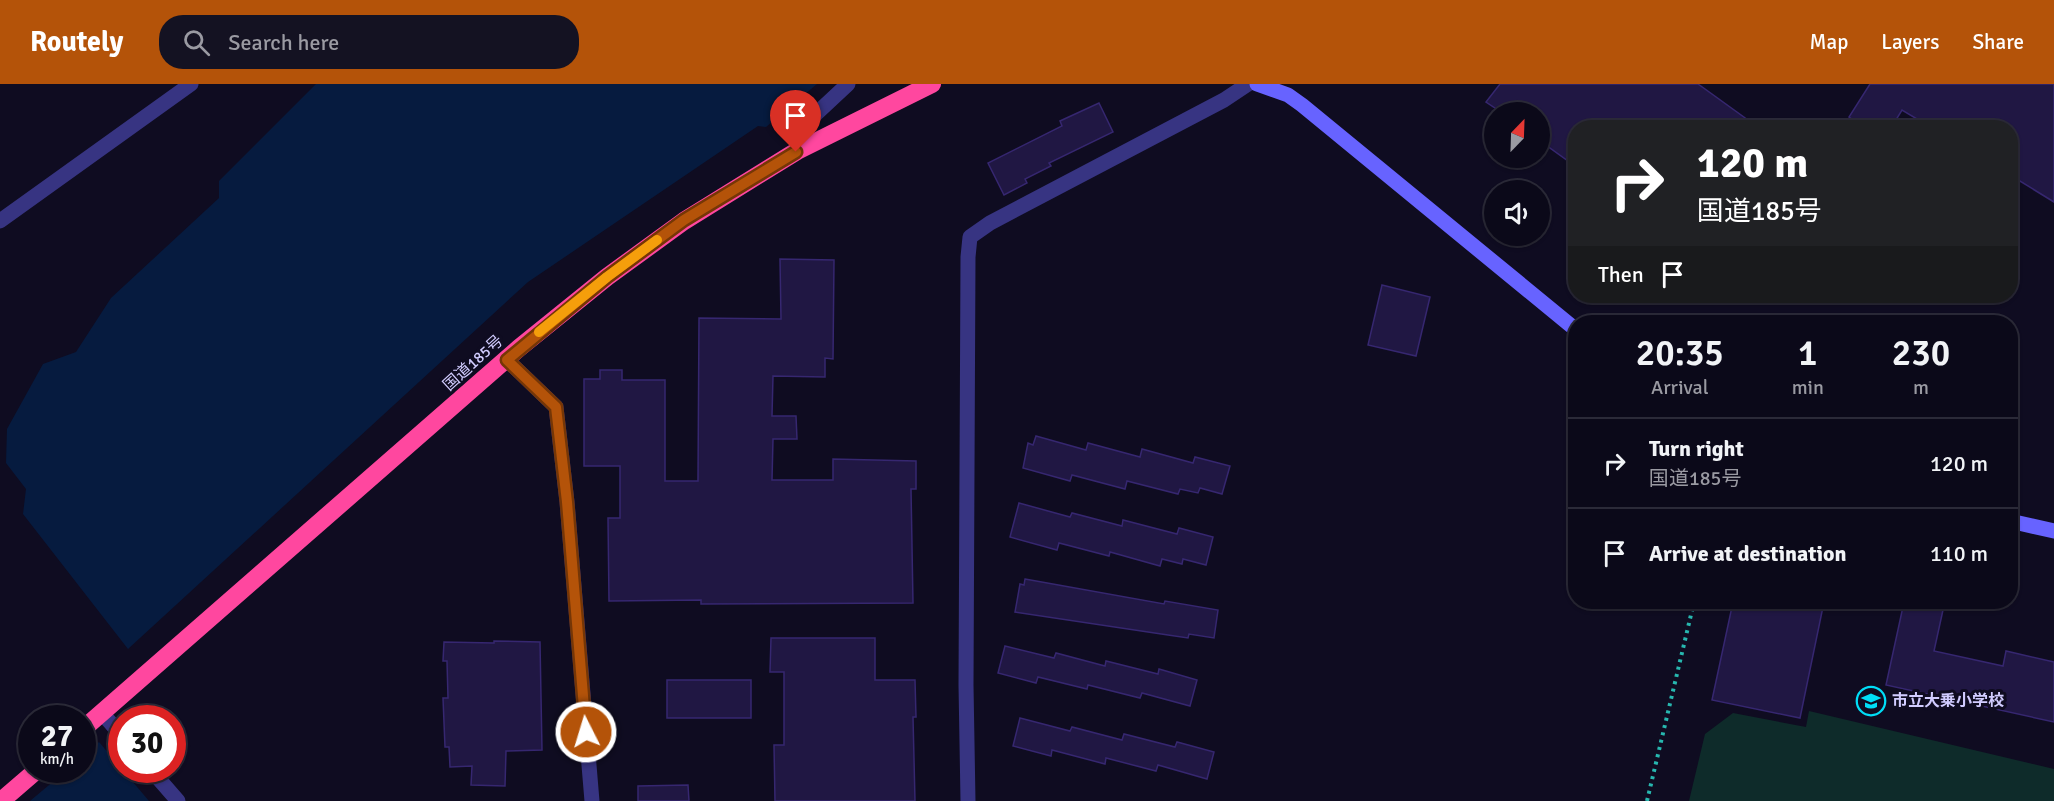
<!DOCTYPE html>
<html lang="en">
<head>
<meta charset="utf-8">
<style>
  body { margin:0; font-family:Signika,"Noto Sans JP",sans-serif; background:#141222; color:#f1f3f6; height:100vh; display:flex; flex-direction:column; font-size:22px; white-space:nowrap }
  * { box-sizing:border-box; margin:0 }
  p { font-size:20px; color:#9a9aa2 }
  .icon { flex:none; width:33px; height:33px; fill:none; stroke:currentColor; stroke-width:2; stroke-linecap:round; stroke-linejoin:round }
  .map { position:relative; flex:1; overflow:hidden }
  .sheet { position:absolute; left:1568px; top:231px; width:450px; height:294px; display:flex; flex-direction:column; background:#0b0919; border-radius:24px; box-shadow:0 2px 4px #0004,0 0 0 2px #2b2a38 }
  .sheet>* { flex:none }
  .guide { position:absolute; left:1568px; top:36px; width:450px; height:183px; border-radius:24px; box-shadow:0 2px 4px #0004,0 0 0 2px #2b2a38; background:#202124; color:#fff; overflow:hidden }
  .needle { width:39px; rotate:23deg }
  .buttons { position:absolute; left:1484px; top:18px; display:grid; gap:12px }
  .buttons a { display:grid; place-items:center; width:66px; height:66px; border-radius:50%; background:#0b0919; box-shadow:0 2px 4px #0004,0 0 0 2px #2b2a38; font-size:30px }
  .speed { position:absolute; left:18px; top:621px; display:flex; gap:12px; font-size:30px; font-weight:700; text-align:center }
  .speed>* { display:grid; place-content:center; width:78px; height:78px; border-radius:50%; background:#0b0919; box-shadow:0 2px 4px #0004,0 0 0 2px #2b2a38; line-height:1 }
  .speed small { font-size:15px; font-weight:400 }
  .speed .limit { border:9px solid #d22; background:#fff; color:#111 }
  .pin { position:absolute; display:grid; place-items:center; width:51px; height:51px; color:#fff; margin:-62px -26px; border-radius:50% 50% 50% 0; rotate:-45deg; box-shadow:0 0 6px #0007 }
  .pin .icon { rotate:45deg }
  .me { position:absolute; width:66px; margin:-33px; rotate:355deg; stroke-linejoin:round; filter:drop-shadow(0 0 4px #0008) }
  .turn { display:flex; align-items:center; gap:21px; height:126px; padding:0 30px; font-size:27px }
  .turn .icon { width:78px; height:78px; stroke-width:2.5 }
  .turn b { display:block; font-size:42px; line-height:51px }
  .then { display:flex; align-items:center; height:57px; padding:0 30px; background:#0003; gap:12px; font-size:22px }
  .eta { display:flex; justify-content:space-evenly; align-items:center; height:102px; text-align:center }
  .eta b { font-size:36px; font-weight:600; line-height:42px }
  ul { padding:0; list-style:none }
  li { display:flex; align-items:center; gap:18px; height:90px; padding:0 30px; border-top:2px solid #2b2a38 }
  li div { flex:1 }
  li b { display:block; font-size:22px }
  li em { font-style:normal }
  header { display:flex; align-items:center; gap:36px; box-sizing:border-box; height:84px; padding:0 30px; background:#b45309; color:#fff }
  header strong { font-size:28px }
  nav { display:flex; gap:33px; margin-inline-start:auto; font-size:21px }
  .search { width:420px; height:54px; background:#141222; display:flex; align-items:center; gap:15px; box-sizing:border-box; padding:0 21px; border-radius:24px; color:#9a9aa2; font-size:22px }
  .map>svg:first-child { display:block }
</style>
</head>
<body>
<header>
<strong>Routely</strong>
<div class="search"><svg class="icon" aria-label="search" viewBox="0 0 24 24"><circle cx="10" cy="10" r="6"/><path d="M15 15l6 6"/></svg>Search here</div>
<nav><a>Map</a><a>Layers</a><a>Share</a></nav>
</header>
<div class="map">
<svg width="2054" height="717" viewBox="0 0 2054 717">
  <rect width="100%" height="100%" fill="#0f0c21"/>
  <path fill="#0e2b2a" d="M 1809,627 L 2054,685 L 2054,717 L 1689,717 L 1705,650 L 1733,629 L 1806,643 Z"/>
  <g fill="#061b3f">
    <path d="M 316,0 L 817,0 L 766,43 L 758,42 L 528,198 L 128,565 L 23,430 L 26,405 L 6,379 L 7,345 L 43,280 L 76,268 L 111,214 L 219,114 L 219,97 Z"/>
    <path d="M 99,658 L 149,717 L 30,717 L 67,686 L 82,686 L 83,672 Z"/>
  </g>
  <g fill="#201743" stroke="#362770" stroke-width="1.5">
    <path d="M 1500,0 L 1698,0 L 1759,44 L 1575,44 L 1575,82 L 1539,56 L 1539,28 L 1501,28 L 1486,18 Z"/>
    <path d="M 1870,0 L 2054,0 L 2054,118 L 2010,91 L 2010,44 L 1932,44 L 1902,26 L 1891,44 L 1865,44 L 1849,33 Z"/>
    <path d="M 1099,19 L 1113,48 L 1049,79 L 1051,82 L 1025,95 L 1027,99 L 1004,111 L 988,79 L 1062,42 L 1060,37 Z"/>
    <path d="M 780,175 L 834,176 L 833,275 L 825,274 L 825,293 L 773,292 L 772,332 L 796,332 L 797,355 L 773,355 L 772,396 L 833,396 L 833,375 L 916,377 L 916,405 L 911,405 L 913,519 L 701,520 L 701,516 L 609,517 L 608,434 L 620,434 L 620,382 L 584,382 L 584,295 L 600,295 L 600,286 L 622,286 L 622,296 L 665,296 L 665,397 L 698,397 L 699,234 L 781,235 Z"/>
    <path d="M 1382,201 L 1430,213 L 1416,272 L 1368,261 Z"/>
    <path d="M 1036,352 L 1086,366 L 1088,359 L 1140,373 L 1142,365 L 1193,379 L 1195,373 L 1230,382 L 1222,410 L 1200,404 L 1198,409 L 1180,405 L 1178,410 L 1127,397 L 1125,405 L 1072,391 L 1070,397 L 1023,384 L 1028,359 L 1033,361 Z"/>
    <path d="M 1019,419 L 1070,433 L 1072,429 L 1122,442 L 1123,436 L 1177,450 L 1179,444 L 1213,453 L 1206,481 L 1183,475 L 1182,480 L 1162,475 L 1160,482 L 1110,468 L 1109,472 L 1059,459 L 1057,466 L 1010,453 Z"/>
    <path d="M 1025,495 L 1164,520 L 1165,517 L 1218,526 L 1214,554 L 1189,550 L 1188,554 L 1168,551 L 1015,528 L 1020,500 L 1024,501 Z"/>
    <path d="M 1733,518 L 1824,518 L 1800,634 L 1712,616 Z"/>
    <path d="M 1904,518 L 1943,526 L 1934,567 L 2003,582 L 2006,567 L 2054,578 L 2054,638 L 1886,601 Z"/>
    <path d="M 771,554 L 875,554 L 875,596 L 915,596 L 916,633 L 913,633 L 915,717 L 775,717 L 774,661 L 784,661 L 784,588 L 770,588 Z"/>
    <path d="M 494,557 L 540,558 L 542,666 L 506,667 L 505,702 L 471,701 L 472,682 L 450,683 L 449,663 L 445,663 L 443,614 L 448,614 L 447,577 L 443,577 L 444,558 L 494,559 Z"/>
    <path d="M 1005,562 L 1054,574 L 1056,569 L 1105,582 L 1106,577 L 1158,590 L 1159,585 L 1197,596 L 1190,622 L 1142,609 L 1140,614 L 1088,601 L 1087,605 L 1038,593 L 1036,599 L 998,589 Z"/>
    <rect x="667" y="596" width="84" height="38"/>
    <path d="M 1020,634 L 1070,647 L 1072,643 L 1122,656 L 1124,650 L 1175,663 L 1177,658 L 1214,668 L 1207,695 L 1158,681 L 1156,687 L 1106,674 L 1105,680 L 1052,666 L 1051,672 L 1013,662 Z"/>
    <path d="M 688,701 L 689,717 L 638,717 L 638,702 Z"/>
  </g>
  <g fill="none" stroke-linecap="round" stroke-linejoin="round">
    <path stroke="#27b7af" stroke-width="4" stroke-dasharray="3 4.5" stroke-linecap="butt" d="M 1647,717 L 1694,518"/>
    <g stroke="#373482" stroke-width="15">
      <path d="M 797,67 L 796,55 L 803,42 L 848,0"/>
      <path d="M 0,137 L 191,0"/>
      <path d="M 507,276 L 556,323 L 567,418 L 592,717"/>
      <path d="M 102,629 L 122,652"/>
      <path d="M 151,686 L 178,717"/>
      <path d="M 968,717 L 966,601 L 968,173 L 970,153 L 990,139 L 1224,16 L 1248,0"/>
    </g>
    <g stroke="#6763ff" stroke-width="15">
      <path d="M 1257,0 L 1288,11 L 1302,21 L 1575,245"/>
      <path d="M 2010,437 L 2054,447"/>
    </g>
    <g stroke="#ff479f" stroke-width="18">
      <path d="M 82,646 L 519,264 L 607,193 L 684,137 L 797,67 L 932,0"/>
      <path d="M 1,717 L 37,686"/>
    </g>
  </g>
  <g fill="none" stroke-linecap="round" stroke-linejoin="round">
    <g stroke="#753606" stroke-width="15">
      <path id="route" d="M 586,648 L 567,418 L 556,323 L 507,276 L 607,193 L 684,136 L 796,68"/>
    </g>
    <use href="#route" stroke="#b45309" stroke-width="10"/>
    <path stroke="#f59e0b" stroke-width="10" d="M 539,248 L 607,193 L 657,156"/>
  </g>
  <defs>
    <g id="school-ring" transform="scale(1.5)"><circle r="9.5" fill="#0f0c21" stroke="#00def7" stroke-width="1.5"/><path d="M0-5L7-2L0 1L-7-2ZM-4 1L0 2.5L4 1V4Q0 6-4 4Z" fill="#00def7"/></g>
  </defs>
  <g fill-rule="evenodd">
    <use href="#school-ring" x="1871" y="617"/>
  </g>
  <g text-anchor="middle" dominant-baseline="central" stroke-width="6" stroke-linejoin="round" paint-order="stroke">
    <g font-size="16" fill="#d1ccff" stroke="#0f0c21">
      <text transform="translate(473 279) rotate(-42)">国道185号</text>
    </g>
    <g font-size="16" font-weight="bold" fill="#d1ccff" stroke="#0f0c21" text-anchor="start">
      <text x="1892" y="617">市立大乗小学校</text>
    </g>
  </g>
</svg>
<div class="buttons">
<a><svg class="needle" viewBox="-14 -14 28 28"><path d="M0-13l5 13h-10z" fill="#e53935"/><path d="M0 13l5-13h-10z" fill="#9a9aa2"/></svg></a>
<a><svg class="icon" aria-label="sound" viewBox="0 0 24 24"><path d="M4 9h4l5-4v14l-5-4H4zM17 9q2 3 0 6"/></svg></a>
</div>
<div class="speed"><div>27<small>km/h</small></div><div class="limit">30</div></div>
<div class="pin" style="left:796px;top:68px;background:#d93025"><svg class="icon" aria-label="arrive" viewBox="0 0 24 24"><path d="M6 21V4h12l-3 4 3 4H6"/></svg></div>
<svg class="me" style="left:586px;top:648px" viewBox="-20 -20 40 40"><circle r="17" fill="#b45309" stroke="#fff" stroke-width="3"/><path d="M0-11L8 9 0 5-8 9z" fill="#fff"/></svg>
<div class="guide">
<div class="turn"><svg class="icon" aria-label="right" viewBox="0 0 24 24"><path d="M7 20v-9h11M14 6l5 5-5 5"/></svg><div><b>120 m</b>国道185号</div></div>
<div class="then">Then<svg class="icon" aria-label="arrive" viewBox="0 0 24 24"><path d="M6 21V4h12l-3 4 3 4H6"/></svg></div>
</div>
<section class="sheet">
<div class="eta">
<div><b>20:35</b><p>Arrival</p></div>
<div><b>1</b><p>min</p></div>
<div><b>230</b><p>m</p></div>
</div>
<ul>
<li><svg class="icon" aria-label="right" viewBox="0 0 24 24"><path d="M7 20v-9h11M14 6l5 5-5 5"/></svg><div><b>Turn right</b><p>国道185号</p></div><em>120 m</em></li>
<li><svg class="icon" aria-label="arrive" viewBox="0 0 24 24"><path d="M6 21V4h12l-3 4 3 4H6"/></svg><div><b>Arrive at destination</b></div><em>110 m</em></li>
</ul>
</section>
</div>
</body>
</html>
